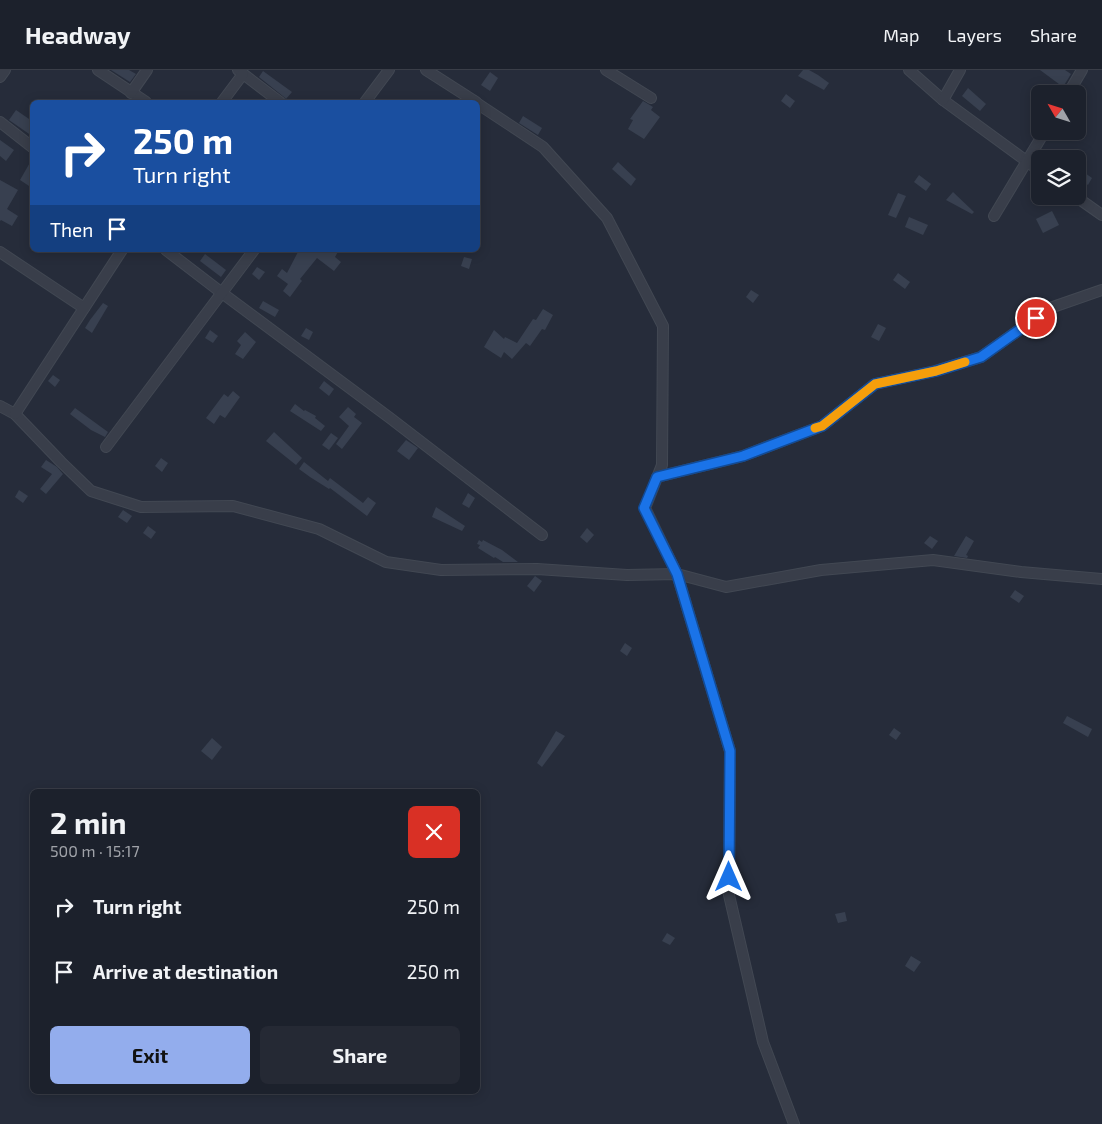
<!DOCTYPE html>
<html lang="en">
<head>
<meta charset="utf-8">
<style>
  body { margin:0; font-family:"Exo 2",sans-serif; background:#252934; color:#f1f3f6; height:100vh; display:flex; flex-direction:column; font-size:19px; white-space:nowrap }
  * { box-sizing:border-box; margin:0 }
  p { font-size:16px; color:#a0a3a9 }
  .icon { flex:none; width:28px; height:28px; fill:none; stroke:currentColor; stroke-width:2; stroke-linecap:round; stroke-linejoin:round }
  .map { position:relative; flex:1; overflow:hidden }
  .sheet { position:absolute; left:30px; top:719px; width:450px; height:305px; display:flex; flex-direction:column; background:#1c212c; border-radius:8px; box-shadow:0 2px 12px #0003,0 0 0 1px #3a3e48 }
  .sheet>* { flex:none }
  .top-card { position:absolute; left:30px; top:30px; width:450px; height:152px; border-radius:8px; box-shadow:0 2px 12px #0003,0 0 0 1px #3a3e48; background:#1a4fa0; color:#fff; overflow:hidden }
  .needle { width:32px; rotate:309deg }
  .fabs { position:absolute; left:1031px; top:15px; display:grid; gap:10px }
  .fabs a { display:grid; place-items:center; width:55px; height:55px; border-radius:8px; background:#1c212c; box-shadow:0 2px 12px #0003,0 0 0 1px #3a3e48; font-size:25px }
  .pin { position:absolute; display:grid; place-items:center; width:42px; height:42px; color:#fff; margin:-21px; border:2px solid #fff; border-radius:50%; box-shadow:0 1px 5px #0007 }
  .me { position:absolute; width:55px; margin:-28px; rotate:0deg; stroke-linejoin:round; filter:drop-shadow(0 0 4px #0008) }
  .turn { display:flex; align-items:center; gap:18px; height:105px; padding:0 20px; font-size:22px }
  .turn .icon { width:65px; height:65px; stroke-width:2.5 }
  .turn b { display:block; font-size:35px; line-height:42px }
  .then { display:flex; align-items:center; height:48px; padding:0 20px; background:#0003; gap:10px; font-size:19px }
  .round { display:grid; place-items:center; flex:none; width:52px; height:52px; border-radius:8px; background:#252934 }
  .overview { display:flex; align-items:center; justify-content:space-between; height:85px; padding:0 20px }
  h1 { font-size:30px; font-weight:700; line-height:38px }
  .button { display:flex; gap:10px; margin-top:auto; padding:10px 20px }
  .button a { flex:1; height:58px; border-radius:8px; background:#93aded; color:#111; font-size:20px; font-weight:700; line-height:58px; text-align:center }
  .button a+a { background:#252934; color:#f1f3f6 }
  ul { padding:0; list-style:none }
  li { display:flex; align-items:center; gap:15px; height:65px; padding:0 20px }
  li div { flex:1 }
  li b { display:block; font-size:19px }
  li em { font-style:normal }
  header { display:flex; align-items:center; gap:30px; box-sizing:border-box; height:70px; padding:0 25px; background:#1c212c; border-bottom:1px solid #3a3e48 }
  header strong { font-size:24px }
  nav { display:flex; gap:28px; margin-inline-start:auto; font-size:18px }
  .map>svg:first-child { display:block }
</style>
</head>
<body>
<header>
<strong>Headway</strong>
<nav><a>Map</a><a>Layers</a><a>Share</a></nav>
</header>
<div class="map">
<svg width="1102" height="1054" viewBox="0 0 1102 1054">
  <rect width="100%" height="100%" fill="#262c3a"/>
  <g fill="#384050">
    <path d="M 111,0 L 129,0 L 136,4 L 130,12 Z"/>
    <path d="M 803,0 L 809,0 L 818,5 L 829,13 L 824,20 L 798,6 Z"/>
    <path d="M 1040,0 L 1065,0 L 1071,4 L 1063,17 Z"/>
    <path d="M 263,1 L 292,22 L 286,29 L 284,27 L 259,7 Z"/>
    <path d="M 490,2 L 498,8 L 490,21 L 481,15 Z"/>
    <path d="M 968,18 L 986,34 L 980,41 L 962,26 Z"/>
    <path d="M 786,24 L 795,31 L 790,38 L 781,31 Z"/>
    <path d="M 643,31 L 653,37 L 651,40 L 660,47 L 644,69 L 628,59 L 633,50 L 630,49 Z"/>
    <path d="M 16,40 L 32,51 L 32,66 L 9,50 Z"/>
    <path d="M 523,46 L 542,58 L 538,65 L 519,53 Z"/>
    <path d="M 0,70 L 14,80 L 6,91 L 0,86 Z"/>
    <path d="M 32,89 L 32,118 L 20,110 Z"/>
    <path d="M 618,92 L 636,109 L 631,116 L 612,99 Z"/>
    <path d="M 1085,103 L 1092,108 L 1088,115 L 1080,109 Z"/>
    <path d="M 919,105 L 931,114 L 926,121 L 914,112 Z"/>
    <path d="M 0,110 L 18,120 L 7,139 L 18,146 L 12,156 L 1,150 L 0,151 Z"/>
    <path d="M 953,122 L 974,142 L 972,144 L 946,130 Z"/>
    <path d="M 898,123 L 906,126 L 896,148 L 888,145 Z"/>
    <path d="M 1052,141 L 1059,155 L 1043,163 L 1036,149 Z"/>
    <path d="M 909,147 L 928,155 L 923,165 L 905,157 Z"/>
    <path d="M 299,180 L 339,180 L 335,187 L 341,192 L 334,201 L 317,188 L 300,209 L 302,211 L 301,212 L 290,227 L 283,221 L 288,214 L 277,206 L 282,199 L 287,203 Z"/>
    <path d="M 205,184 L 226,200 L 221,207 L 200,191 Z"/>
    <path d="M 464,187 L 472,189 L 469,199 L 461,196 Z"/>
    <path d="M 257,197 L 265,202 L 259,210 L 252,204 Z"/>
    <path d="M 898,203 L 910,212 L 905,219 L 893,210 Z"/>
    <path d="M 751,220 L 759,225 L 753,233 L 746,227 Z"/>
    <path d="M 263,231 L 279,240 L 275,247 L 259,238 Z"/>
    <path d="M 103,233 L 108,236 L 92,263 L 85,258 L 90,250 Z"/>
    <path d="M 543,239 L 553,245 L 545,260 L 542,259 L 530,276 L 526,273 L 512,289 L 504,282 L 501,288 L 484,277 L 494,260 L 504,269 L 505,267 L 517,273 L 533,249 L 536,250 Z"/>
    <path d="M 878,254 L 886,258 L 879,271 L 871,267 Z"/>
    <path d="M 306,258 L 313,262 L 309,270 L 301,266 Z"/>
    <path d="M 210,260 L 218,266 L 213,273 L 205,268 Z"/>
    <path d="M 245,262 L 256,272 L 243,289 L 235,284 L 241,275 L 237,271 Z"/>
    <path d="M 53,305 L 60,310 L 55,317 L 48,311 Z"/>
    <path d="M 324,311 L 334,319 L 329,326 L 319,318 Z"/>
    <path d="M 233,321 L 240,327 L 225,348 L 220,345 L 214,354 L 206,348 L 224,324 L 228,327 Z"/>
    <path d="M 295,334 L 304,341 L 305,340 L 316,346 L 315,348 L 325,356 L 321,361 L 290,341 Z"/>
    <path d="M 348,337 L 356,344 L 354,347 L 362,353 L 342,379 L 336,374 L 349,356 L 339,347 Z"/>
    <path d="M 75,338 L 108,362 L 105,367 L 91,360 L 70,344 Z"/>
    <path d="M 274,362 L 302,388 L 296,395 L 266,371 Z"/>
    <path d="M 331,363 L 338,368 L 329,380 L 322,375 Z"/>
    <path d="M 406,370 L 418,378 L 409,390 L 397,381 Z"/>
    <path d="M 161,388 L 168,393 L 162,402 L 155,396 Z"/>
    <path d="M 46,390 L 57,397 L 63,404 L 46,424 L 40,419 L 52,404 L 41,397 Z"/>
    <path d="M 304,392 L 328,411 L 330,408 L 363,433 L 368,427 L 376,433 L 367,446 L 330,418 L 329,419 L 310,407 L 299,399 Z"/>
    <path d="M 19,420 L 28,426 L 23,433 L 15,427 Z"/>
    <path d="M 468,423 L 475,428 L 469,438 L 462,434 Z"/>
    <path d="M 436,437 L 465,456 L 462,461 L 432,447 Z"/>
    <path d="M 123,440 L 132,446 L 127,453 L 118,447 Z"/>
    <path d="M 148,456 L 156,462 L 151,469 L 143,463 Z"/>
    <path d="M 587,458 L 594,465 L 587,473 L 580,467 Z"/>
    <path d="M 930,466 L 938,471 L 932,479 L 924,473 Z"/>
    <path d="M 966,466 L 974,471 L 966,485 L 968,486 L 967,488 L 954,486 Z"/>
    <path d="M 479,470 L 482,472 L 483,470 L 502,480 L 518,492 L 503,492 L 495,487 L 494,488 L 478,478 L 480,475 L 477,474 Z"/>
    <path d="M 535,506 L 542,511 L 534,522 L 527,516 Z"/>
    <path d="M 1015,520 L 1024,526 L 1019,533 L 1010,527 Z"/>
    <path d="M 625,573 L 632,578 L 627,586 L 620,581 Z"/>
    <path d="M 1067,646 L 1092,659 L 1088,667 L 1063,653 Z"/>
    <path d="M 894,658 L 901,663 L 896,670 L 889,665 Z"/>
    <path d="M 556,661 L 565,666 L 542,697 L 537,693 Z"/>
    <path d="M 212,668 L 222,677 L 212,690 L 201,681 Z"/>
    <path d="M 845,842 L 847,851 L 838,853 L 835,844 Z"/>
    <path d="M 667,863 L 675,868 L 670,875 L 662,871 Z"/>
    <path d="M 911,886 L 921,892 L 914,902 L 905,896 Z"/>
  </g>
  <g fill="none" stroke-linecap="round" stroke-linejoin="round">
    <g stroke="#424853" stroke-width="12">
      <g id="minor">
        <path d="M 98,0 L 146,32"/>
        <path d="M 238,0 L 280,32"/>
        <path d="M 426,0 L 476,32"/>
        <path d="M 606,0 L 651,28"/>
        <path d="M 909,0 L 943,30 L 1040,101"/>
        <path d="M 0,7 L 5,0"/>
        <path d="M 131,23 L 147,0"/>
        <path d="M 1068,24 L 1082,0"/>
        <path d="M 943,30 L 960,0"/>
        <path d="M 222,32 L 243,4"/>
        <path d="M 365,32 L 389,0"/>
        <path d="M 478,34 L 543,77 L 607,148 L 663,256 L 662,395 L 645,438 L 677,504 L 730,681 L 729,825 L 763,972 L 794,1054"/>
        <path d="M 0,52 L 32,77"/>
        <path d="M 1075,126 L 1102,145"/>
        <path d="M 994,146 L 1045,61"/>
        <path d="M 166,180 L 222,223 L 390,348 L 542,465"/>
        <path d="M 0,182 L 84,238"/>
        <path d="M 0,336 L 15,344 L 61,392 L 91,421 L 141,437 L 233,436 L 319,459 L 386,492 L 441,500 L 537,499 L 627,505 L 677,504 L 726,517 L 821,500 L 933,490 L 1021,502 L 1102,509"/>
        <path d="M 15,344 L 122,180"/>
        <path d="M 106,377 L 254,180"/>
        <path d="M 657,407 L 743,386 L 822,356 L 875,314 L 935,301 L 981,287 L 1050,238 L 1102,220"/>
      </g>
    </g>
    <use href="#minor" stroke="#393e4a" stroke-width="10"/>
  </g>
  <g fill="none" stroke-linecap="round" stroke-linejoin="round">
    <g stroke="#114b97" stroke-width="12">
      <path id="route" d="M 729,807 L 730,681 L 677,504 L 644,438 L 657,407 L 743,386 L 822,356 L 875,314 L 936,301 L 981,287 L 1036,248"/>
    </g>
    <use href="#route" stroke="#1a73e8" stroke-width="9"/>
    <path stroke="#f59e0b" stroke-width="9" d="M 815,358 L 822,356 L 875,314 L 936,301 L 965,292"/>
  </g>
</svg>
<div class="fabs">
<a><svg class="needle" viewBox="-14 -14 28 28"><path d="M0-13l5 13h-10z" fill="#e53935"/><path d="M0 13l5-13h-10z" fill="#a0a3a9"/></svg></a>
<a><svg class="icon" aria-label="layers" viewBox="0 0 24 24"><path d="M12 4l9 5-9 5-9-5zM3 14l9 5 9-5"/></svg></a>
</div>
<div class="pin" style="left:1036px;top:248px;background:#d93025"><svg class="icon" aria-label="arrive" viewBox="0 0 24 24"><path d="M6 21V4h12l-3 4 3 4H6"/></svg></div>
<svg class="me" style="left:729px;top:807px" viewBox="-20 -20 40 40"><path d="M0-17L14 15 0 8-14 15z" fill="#1a73e8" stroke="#fff" stroke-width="4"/></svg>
<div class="top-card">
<div class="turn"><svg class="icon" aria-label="right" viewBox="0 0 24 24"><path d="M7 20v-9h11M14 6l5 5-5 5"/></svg><div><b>250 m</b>Turn right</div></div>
<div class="then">Then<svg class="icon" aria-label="arrive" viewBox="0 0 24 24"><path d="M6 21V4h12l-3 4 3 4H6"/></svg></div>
</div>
<section class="sheet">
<div class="overview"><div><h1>2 min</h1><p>500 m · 15:17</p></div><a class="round" style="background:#d93025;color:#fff"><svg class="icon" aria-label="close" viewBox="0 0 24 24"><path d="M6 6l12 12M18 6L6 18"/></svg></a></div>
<ul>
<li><svg class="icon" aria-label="right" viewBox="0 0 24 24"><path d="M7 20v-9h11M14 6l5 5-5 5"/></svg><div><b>Turn right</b></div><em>250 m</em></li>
<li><svg class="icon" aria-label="arrive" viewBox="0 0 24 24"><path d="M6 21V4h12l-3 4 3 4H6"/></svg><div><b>Arrive at destination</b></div><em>250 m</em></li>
</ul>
<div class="button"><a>Exit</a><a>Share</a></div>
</section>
</div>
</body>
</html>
